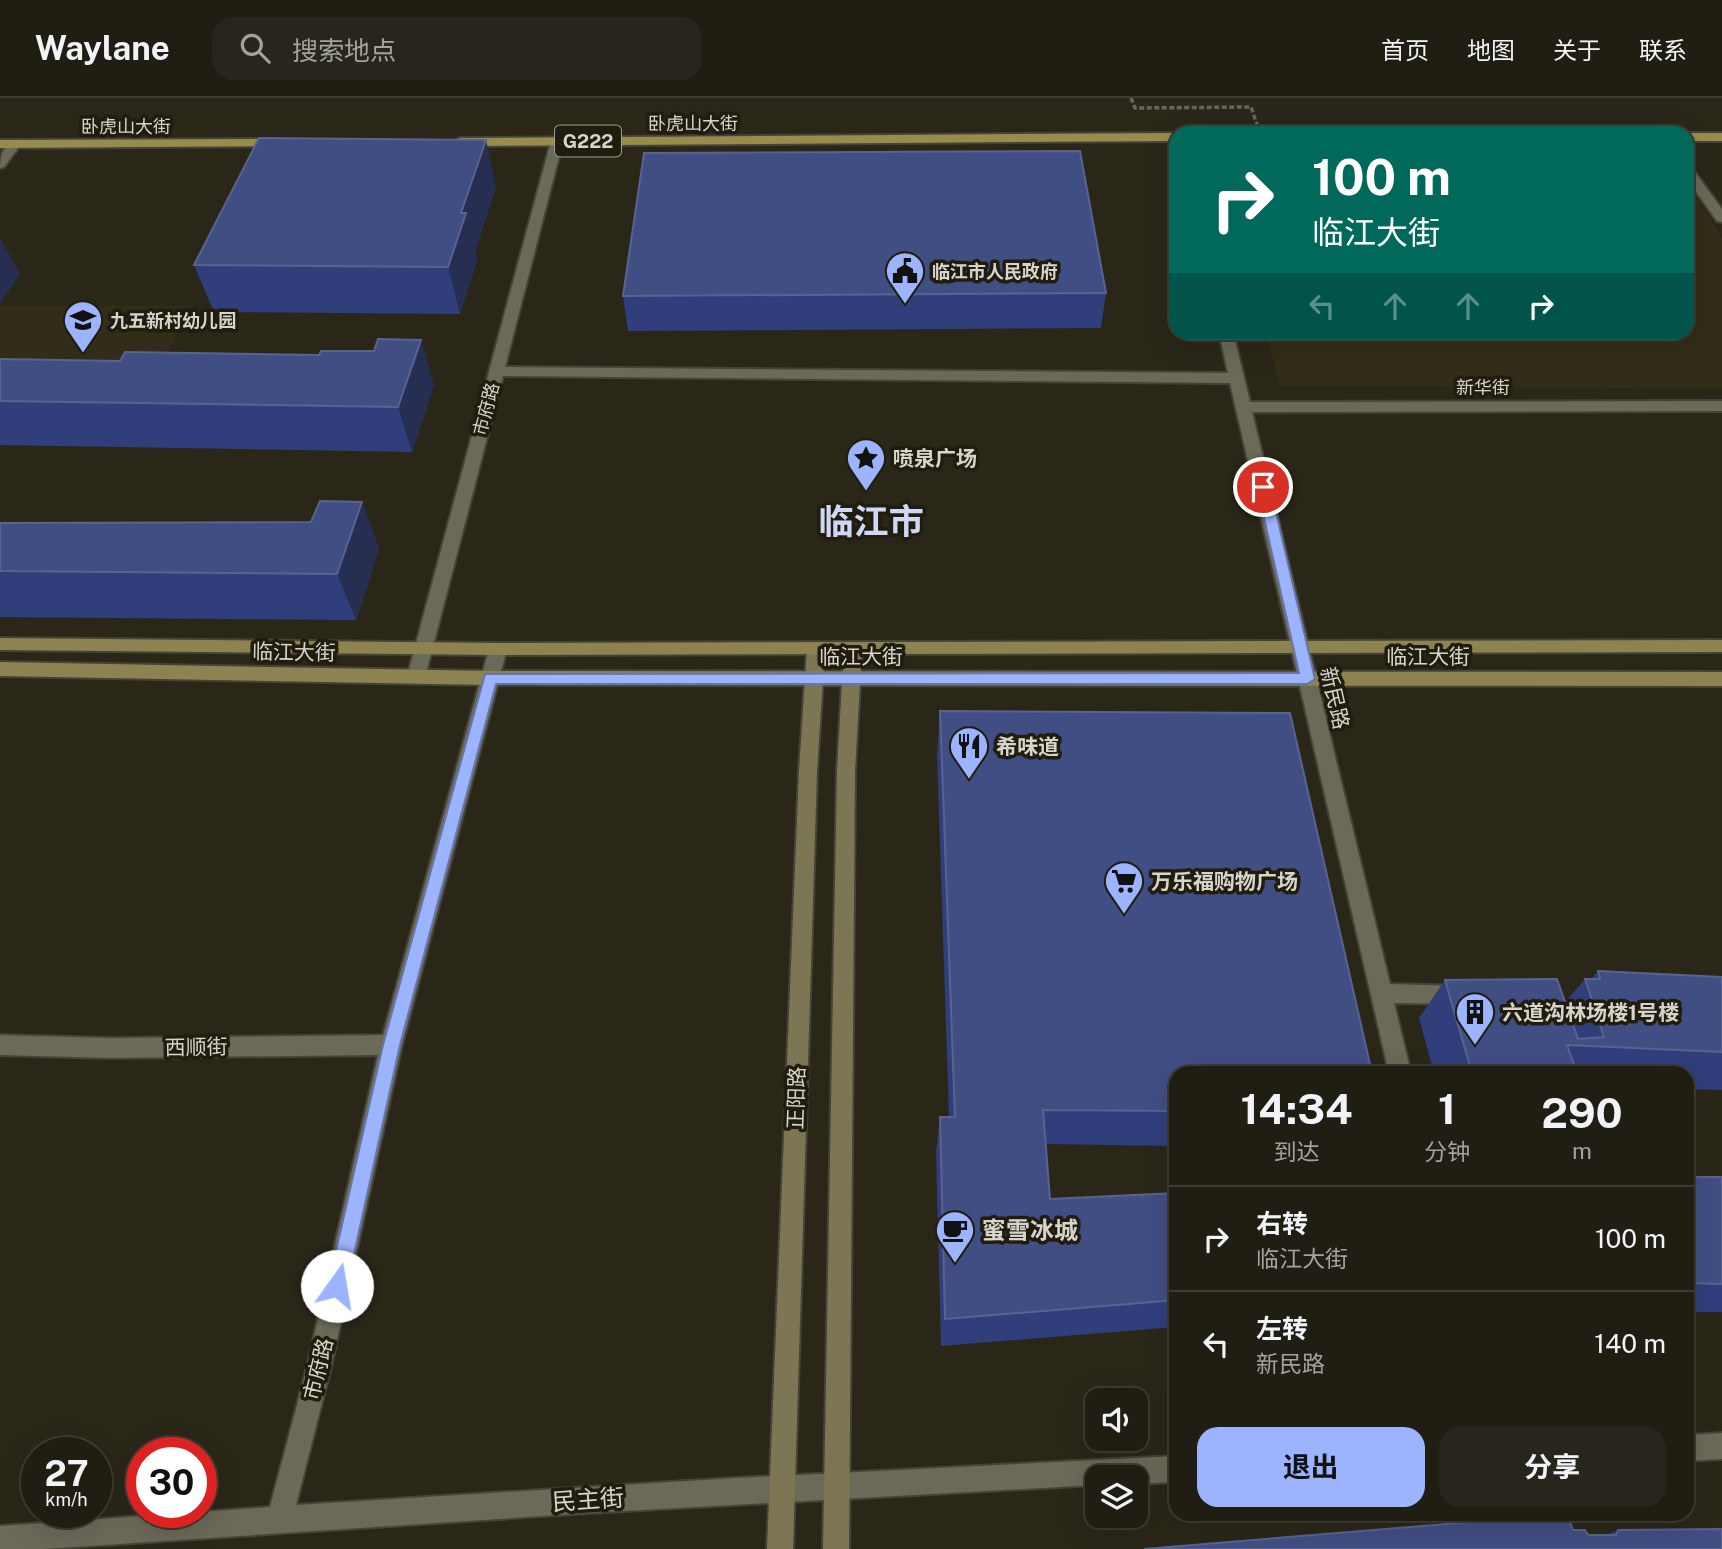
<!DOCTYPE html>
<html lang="zh">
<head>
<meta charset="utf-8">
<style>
  body { margin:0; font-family:"Public Sans","Noto Sans SC",sans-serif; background:#28261c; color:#f1f3f6; height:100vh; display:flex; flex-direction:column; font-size:26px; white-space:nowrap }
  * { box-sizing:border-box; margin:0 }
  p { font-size:23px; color:#a2a2a0 }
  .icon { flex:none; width:38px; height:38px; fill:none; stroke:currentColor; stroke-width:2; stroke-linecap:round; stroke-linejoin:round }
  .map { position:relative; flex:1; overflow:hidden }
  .sheet { position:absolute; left:1169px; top:968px; width:525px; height:455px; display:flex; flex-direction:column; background:#201d13; border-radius:21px; box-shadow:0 7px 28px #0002,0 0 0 2px #3d3b33 }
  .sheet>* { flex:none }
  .guide { position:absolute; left:1169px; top:28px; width:525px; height:214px; border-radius:21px; box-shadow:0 7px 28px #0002,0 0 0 2px #3d3b33; background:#00695c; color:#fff; overflow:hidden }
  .fabs { position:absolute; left:1085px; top:1290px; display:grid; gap:14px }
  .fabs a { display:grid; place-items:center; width:63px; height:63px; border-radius:14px; background:#201d13; box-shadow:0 7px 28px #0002,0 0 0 2px #3d3b33; font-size:35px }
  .speed { position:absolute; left:21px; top:1339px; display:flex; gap:14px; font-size:35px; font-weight:700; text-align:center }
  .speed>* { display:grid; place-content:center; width:91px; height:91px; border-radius:50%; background:#201d13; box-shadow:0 7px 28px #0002,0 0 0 2px #3d3b33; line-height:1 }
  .speed small { font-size:18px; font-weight:400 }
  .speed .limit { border:10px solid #d22; background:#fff; color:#111 }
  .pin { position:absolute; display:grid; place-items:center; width:60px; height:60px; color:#fff; margin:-30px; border:4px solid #fff; border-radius:50%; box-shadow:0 2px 7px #0007 }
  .me { position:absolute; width:77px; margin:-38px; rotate:13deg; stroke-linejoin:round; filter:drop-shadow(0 0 5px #0008) }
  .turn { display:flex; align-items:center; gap:24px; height:147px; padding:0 28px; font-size:32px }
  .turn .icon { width:91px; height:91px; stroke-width:2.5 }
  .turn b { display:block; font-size:49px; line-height:60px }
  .lanes { display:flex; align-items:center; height:66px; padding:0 28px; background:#0003; justify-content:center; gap:35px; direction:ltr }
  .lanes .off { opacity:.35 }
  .eta { display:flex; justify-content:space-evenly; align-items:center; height:119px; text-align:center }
  .eta b { font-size:42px; font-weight:700; line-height:49px }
  .action { display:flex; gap:14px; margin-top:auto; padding:14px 28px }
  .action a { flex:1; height:80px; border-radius:21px; background:#9cb4fd; color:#111; font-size:28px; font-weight:700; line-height:80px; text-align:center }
  .action a+a { background:#28261c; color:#f1f3f6 }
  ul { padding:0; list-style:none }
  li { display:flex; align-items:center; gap:21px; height:105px; padding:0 28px; border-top:2px solid #3d3b33 }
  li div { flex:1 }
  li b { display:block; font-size:26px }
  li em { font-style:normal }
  header { display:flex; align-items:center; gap:42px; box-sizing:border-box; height:98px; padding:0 35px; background:#201d13; border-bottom:2px solid #3d3b33 }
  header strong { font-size:33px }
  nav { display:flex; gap:38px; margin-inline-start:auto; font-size:24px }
  .search { width:490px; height:63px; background:#28261c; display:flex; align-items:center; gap:18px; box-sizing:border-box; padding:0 24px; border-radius:21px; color:#a2a2a0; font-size:26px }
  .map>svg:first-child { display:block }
</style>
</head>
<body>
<header>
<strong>Waylane</strong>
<div class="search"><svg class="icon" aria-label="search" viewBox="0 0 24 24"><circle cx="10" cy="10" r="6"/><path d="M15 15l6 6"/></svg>搜索地点</div>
<nav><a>首页</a><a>地图</a><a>关于</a><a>联系</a></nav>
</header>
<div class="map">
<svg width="1722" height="1451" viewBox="0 0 1722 1451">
  <rect width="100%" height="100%" fill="#2a2719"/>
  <g fill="#312d18">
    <path d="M 1687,84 L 1722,140 L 1722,291 L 1280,287 L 1266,235 L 1687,234 Z"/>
    <path d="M 0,208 L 190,208 L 142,307 L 0,305 Z"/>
  </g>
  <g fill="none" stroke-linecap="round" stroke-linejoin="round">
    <g stroke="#454338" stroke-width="4">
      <g id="minor">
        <path d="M 557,39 L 563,43 L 505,269 L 1228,275 L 1219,234 L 1233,234 L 1250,304 L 1722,303 L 1722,313 L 1252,314 L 1390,886 L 1462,888 L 1469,890 L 1472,897 L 1469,904 L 1462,906 L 1394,905 L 1411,975 L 1389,975 L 1230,285 L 503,278 L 425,579 L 422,584 L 410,584 L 407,579 L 551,43 Z"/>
        <path d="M 15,42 L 21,46 L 4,69 L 0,70 C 0,59 3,46 15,42 Z"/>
        <path d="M 1687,68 L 1691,69 L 1722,111 L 1722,124 L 1717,123 L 1687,81 Z"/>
        <path d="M 498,545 L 504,546 L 507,551 L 402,947 L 331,1269 L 296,1407 L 735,1380 L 1176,1358 L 1176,1384 L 1136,1386 L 1136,1379 L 1097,1379 L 1097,1387 L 588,1415 L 44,1451 L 0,1451 L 0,1428 L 270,1409 L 307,1269 L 378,957 L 110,960 L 0,957 L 0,937 L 110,940 L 383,937 L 489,551 L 492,546 Z"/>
        <path d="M 1722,1335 L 1722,1361 L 1687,1363 L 1687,1337 Z"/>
      </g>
    </g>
    <g stroke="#454338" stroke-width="4">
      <g id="secondary">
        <path d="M 816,544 L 822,545 L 825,550 L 817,673 L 793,1451 L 767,1451 L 799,673 L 807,550 L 810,545 Z"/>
        <path d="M 853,544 L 859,545 L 862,550 L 855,673 L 849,1451 L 823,1451 L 837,673 L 844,550 L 847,545 Z"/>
      </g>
    </g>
    <g stroke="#454338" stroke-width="4">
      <g id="primary">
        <path d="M 0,540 L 498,545 L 1722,542 L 1722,554 L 498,557 L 0,552 Z"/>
        <path d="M 0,564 L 490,573 L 1722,574 L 1722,588 L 490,587 L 0,578 Z"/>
      </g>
    </g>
    <g stroke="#454338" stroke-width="4">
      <g id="trunk">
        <path d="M 1176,35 L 1176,43 L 460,48 L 454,44 L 460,40 Z"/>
        <rect x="1687" y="35" width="35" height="8"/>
        <path d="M 282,41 L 286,42 L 286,48 L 0,50 L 0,42 Z"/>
      </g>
    </g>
    <path stroke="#686559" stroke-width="3.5" stroke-dasharray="5 2.5" stroke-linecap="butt" d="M 1131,0 L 1135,10 L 1251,9 L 1260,35"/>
    <use href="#minor" fill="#6b6958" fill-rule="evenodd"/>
    <use href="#secondary" fill="#7c7654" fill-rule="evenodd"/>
    <use href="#primary" fill="#8d8350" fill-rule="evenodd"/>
    <use href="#trunk" fill="#988c4d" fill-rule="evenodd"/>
  </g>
  <g fill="#303e7c">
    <path d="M 496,89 L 475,153 L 477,162 L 460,216 L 214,214 L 194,167 Z"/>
    <path d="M 1106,195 L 1101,230 L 628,233 L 623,198 Z"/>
    <path d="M 0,261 L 434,287 L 412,354 L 0,347 Z"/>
    <path d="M 362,404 L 379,451 L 356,522 L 0,519 L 0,425 L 311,424 Z"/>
    <path d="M 940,613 L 1176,975 L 1176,1048 L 1046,1046 L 1050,1101 L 1176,1095 L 1176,1229 L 941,1248 L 936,1054 L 940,1019 L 949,1019 L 937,658 Z"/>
    <path d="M 1598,873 L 1722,879 L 1722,992 L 1687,991 L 1687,975 L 1434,975 L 1419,920 L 1445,882 L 1565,904 L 1585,881 L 1591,881 Z"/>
    <rect x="1687" y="1079" width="35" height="135"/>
    <path d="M 1573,1432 L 1588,1437 L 1606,1437 L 1618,1432 L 1722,1451 L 1144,1451 Z"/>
  </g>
  <g fill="#262e51">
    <path d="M 486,42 L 496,89 L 475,153 L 477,162 L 460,216 L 448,169 L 461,115 Z"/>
    <path d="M 0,140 L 20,176 L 0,206 Z"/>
    <path d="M 421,242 L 434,287 L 412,354 L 398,309 Z"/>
    <path d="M 362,404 L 379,451 L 356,522 L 337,476 Z"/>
  </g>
  <g fill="#414e84" stroke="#596390" stroke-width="2">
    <path d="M 259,40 L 486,42 L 461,115 L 466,115 L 448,169 L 194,167 Z"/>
    <path d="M 1080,53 L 1106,195 L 623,198 L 644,55 Z"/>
    <path d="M 378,241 L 421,242 L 398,309 L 0,303 L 0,261 L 120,263 L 125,254 L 319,257 L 321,253 L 374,253 Z"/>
    <path d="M 320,403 L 362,404 L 337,476 L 0,473 L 0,425 L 311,424 Z"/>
    <path d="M 940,613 L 1290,615 L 1372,975 L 1176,975 L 1176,1013 L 1043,1012 L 1050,1101 L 1176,1095 L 1176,1202 L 945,1221 L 940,1019 L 955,1019 Z"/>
    <path d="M 1598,873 L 1722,879 L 1722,954 L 1567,947 L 1577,975 L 1472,975 L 1445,882 L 1557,881 L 1578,941 L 1604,939 L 1585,881 L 1600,881 Z"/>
    <path d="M 1687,1079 L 1722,1079 L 1722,1186 L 1687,1185 Z"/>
    <path d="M 1567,1416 L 1573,1432 L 1585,1432 L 1588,1437 L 1616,1437 L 1618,1432 L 1722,1431 L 1722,1451 L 1144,1451 Z"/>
  </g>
  <path fill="#9cb4fd" stroke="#6575a4" stroke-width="2" d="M 1263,384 L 1270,389 L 1315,581 L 1307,586 L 496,586 L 400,947 L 347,1188 L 344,1195 L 337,1198 L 330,1195 L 328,1188 L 383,947 L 485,576 L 1299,575 L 1257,389 Z"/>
  <defs>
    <g id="civic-pin" transform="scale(2.0125)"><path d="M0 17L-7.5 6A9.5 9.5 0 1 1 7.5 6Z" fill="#9cb4fd" stroke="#201d0f"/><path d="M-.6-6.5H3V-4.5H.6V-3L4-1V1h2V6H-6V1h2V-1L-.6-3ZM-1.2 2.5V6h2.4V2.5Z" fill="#111"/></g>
    <g id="school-pin" transform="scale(2.0125)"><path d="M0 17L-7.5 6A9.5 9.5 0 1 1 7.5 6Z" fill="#9cb4fd" stroke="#201d0f"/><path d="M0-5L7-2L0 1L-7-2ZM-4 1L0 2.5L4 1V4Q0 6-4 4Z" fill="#111"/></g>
    <g id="sight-pin" transform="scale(2.0125)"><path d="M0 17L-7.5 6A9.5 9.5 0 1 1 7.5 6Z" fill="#9cb4fd" stroke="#201d0f"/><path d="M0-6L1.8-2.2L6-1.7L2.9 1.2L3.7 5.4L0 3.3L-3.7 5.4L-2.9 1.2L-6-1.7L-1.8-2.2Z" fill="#111"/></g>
    <g id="restaurant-pin" transform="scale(2.0125)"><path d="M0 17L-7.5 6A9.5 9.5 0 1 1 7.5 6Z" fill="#9cb4fd" stroke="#201d0f"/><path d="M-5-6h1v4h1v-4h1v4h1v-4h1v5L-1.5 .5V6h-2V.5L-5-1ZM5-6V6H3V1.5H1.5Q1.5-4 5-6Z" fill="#111"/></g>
    <g id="supermarket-pin" transform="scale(2.0125)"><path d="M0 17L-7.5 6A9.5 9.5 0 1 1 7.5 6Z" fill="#9cb4fd" stroke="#201d0f"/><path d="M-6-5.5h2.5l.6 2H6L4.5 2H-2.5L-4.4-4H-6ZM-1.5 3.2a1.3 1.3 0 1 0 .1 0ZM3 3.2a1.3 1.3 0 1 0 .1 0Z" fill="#111"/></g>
    <g id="building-pin" transform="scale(2.0125)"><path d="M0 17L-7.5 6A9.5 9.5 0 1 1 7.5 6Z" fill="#9cb4fd" stroke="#201d0f"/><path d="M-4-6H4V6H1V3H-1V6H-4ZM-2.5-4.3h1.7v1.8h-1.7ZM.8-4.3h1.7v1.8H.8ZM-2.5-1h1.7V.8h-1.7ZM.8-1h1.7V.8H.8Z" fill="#111"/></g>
    <g id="cafe-pin" transform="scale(2.0125)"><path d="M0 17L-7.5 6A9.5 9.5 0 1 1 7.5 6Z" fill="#9cb4fd" stroke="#201d0f"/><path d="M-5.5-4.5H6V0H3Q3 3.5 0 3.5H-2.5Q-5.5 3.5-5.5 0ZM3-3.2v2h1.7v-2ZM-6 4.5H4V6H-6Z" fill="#111"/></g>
  </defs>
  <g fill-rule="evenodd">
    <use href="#civic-pin" x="905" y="173"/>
    <use href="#school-pin" x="83" y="222"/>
    <use href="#sight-pin" x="866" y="360"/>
    <use href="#restaurant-pin" x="969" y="648"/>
    <use href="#supermarket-pin" x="1124" y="783"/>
    <use href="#building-pin" x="1475" y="914"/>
    <use href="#cafe-pin" x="955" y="1132"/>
  </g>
  <g text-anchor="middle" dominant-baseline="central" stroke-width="7" stroke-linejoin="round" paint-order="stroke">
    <g font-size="18" fill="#d6d4cb" stroke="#201d0f">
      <text x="693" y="25">卧虎山大街</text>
      <text x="126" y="28">卧虎山大街</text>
      <text x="1483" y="289">新华街</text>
      <text transform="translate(486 311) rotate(-75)">市府路</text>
    </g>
    <g font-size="18" font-weight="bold" fill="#d6d4cb" stroke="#201d0f" text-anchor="start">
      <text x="932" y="173">临江市人民政府</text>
      <text x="110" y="222">九五新村幼儿园</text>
    </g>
    <rect fill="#201d0f" stroke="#9f9d93" stroke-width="2" x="555" y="27.5" width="66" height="31" rx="5"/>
    <g font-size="19" font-weight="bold" fill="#d6d4cb">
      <text x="588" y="43">G222</text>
    </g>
    <g font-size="21" font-weight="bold" fill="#d6d4cb" stroke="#201d0f" text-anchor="start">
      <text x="893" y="360">喷泉广场</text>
      <text x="996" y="648">希味道</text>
      <text x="1151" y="783">万乐福购物广场</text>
      <text x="1502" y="914">六道沟林场楼1号楼</text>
    </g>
    <g font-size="21" fill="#d6d4cb" stroke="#201d0f">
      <text transform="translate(294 554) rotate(1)">临江大街</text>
      <text x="861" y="558">临江大街</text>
      <text x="1428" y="558">临江大街</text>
      <text transform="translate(1335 600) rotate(77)">新民路</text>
      <text transform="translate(196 949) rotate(-1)">西顺街</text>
      <text transform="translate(796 1000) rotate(-88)">正阳路</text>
      <text transform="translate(318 1271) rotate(-76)">市府路</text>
    </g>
    <g font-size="24" font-weight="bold" fill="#d6d4cb" stroke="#201d0f" text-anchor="start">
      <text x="982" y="1132">蜜雪冰城</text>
    </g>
    <g font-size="24" fill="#d6d4cb" stroke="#201d0f">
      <text transform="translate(588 1401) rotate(-4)">民主街</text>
    </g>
    <g font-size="35" font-weight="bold" fill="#ced8f4" stroke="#201d0f">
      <text x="871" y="423">临江市</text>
    </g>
  </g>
</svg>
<div class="fabs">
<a><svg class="icon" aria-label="sound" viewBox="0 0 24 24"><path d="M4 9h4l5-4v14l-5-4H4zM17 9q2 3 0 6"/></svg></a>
<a><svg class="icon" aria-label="layers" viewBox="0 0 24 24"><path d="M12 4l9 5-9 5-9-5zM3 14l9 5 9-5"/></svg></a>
</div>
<div class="speed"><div>27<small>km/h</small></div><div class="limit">30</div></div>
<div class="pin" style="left:1263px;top:389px;background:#d93025"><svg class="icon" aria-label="arrive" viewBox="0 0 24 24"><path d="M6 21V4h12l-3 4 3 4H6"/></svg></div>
<svg class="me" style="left:337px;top:1188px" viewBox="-20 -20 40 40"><circle r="19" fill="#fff"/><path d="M0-13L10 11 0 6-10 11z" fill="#9cb4fd"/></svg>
<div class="guide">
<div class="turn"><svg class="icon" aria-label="right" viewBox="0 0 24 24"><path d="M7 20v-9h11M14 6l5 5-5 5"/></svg><div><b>100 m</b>临江大街</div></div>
<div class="lanes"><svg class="icon off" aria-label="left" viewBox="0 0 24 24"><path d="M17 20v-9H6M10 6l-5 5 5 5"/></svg><svg class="icon off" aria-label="ahead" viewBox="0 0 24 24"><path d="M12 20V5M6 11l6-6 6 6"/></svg><svg class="icon off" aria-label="ahead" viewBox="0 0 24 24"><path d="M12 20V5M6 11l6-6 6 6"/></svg><svg class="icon" aria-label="right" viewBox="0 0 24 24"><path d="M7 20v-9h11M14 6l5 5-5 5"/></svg></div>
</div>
<section class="sheet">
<div class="eta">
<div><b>14:34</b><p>到达</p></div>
<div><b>1</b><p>分钟</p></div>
<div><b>290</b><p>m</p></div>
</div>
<ul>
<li><svg class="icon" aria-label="right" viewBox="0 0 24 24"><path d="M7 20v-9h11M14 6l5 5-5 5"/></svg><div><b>右转</b><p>临江大街</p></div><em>100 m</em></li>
<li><svg class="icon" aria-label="left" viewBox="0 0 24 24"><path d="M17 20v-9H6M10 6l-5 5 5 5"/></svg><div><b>左转</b><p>新民路</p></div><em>140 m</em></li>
</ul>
<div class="action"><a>退出</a><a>分享</a></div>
</section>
</div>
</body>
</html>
